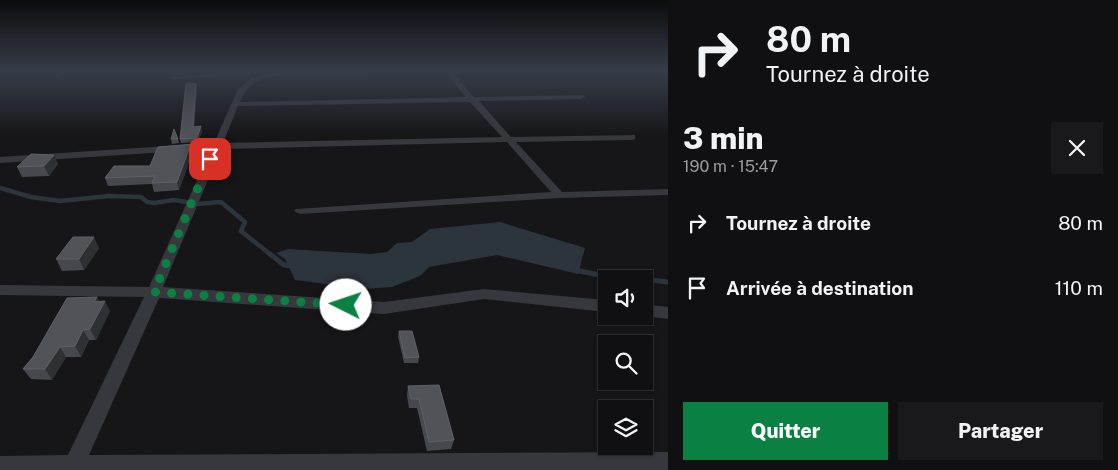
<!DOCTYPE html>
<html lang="fr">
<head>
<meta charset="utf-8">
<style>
  body { margin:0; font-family:"Public Sans",sans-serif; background:#19191b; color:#f1f3f6; height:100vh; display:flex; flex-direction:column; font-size:19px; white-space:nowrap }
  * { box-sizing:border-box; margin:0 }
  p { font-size:16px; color:#9c9d9f }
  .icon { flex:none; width:28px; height:28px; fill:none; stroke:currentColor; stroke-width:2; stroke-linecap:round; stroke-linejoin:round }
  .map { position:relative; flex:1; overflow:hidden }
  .side { display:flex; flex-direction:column; background:#101012; width:450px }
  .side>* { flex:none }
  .banner { background:#101012; color:#f1f3f6; overflow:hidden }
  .fabs { position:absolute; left:598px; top:270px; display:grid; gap:10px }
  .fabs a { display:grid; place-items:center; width:55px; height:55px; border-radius:0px; background:#101012; box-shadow:0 1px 4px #0004,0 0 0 1px #303032; font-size:25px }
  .pin { position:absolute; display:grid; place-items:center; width:42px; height:42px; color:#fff; margin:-21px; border-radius:10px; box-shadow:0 2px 8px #0006 }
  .me { position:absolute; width:55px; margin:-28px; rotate:274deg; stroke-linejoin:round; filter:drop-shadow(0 0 4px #0008) }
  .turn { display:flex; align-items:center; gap:18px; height:105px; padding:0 15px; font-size:22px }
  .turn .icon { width:65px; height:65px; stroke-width:2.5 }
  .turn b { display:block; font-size:35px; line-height:42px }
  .round { display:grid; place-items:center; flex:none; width:52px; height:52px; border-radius:0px; background:#19191b }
  .overview { display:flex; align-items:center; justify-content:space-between; height:85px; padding:0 15px }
  h1 { font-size:30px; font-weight:800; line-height:38px }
  .primary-button { display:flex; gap:10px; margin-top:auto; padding:10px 15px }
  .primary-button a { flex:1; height:58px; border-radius:0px; background:#0b8043; color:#fff; font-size:20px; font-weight:800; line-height:58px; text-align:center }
  .primary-button a+a { background:#19191b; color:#f1f3f6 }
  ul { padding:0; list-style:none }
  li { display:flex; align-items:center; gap:15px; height:65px; padding:0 15px }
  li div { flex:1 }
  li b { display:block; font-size:19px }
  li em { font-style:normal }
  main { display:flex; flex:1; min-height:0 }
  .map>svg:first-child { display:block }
</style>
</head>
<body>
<main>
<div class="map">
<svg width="668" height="470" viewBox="0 0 668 470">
  <rect width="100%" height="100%" fill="#161618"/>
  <path fill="#2c343c" d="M 500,222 L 585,248 L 578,274 L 497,255 L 429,267 L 420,276 L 392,287 L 366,289 L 295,280 L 285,259 L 276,253 L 288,249 L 371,254 L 387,252 L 397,243 L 412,242 L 430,229 Z"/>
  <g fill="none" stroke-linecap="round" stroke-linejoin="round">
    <path stroke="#2c343c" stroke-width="4.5" d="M 0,188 L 31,197 L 60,201 L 109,196 L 141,197 L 147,202 L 154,203 L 174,200 L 198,204 L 221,202 L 245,222 L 241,231 L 271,255"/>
    <g stroke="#2c343c" stroke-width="5">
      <path d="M 270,254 L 284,265 L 293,266"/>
      <path d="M 575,270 L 604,276 L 637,279"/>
      <path d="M 644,279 L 668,282"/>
    </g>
    <g fill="#37383d" fill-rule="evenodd">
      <path d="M 0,71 L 6,71 L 20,74 L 18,75 L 0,72 Z"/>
      <path d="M 62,71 L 66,71 L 57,77 L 55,77 L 55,75 Z"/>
      <path d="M 114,71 L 118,71 L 115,74 L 113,74 Z"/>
      <path d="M 247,72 L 254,79 L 254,81 L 252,81 L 246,74 L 172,79 L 170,78 L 172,77 Z"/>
    </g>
    <g fill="#37383d" fill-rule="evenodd">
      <path d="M 271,71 L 431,71 L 428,73 L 270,76 C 255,81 246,87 240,102 L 466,97 L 444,71 L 451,71 L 474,97 L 584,95 L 585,97 L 581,99 L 479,101 L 511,137 L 635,135 L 635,139 L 632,140 L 516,142 L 562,192 L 668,189 L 668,195 L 559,198 L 300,214 L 294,211 L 296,209 L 551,192 L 507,142 L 221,149 L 163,287 L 384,302 L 484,289 L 606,300 L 606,312 L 484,299 L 384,314 L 159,298 L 89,455 L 668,452 L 668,470 L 0,470 L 0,456 L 68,455 L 144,297 L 0,295 L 0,285 L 149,287 L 211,149 L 0,163 L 0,157 L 214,143 L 238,89 L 251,79 ZM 470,102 L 502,137 L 223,143 L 238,106 Z"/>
      <path d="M 644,304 L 668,307 L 668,319 L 644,316 Z"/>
    </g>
  </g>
  <g fill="#47484d">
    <path d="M 196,84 L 197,88 L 194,127 L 202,131 L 198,142 L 181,143 L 180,139 Z"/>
    <path d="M 171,139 L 178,139 L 179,143 L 172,144 Z"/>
    <path d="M 194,144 L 195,152 L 194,156 L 191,157 L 179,190 L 154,192 L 152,184 L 108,186 L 105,178 L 150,166 Z"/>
    <path d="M 58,164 L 49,176 L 22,177 L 17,167 Z"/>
    <path d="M 99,248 L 84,270 L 62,271 L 56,259 Z"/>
    <path d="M 97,297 L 99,302 L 110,311 L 96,340 L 89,340 L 81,357 L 66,357 L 52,380 L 31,379 L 23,369 L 33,357 Z"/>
    <path d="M 399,331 L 419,357 L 418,363 L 404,363 L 398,337 Z"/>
    <path d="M 408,386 L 454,440 L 451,449 L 427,451 L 417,408 L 409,408 L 407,396 Z"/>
  </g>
  <g fill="#2f3033">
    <path d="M 196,84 L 197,88 L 194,131 L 193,127 Z"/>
    <path d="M 201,126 L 202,131 L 198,142 L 197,138 Z"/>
    <path d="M 194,144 L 195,152 L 194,156 L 192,149 Z"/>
    <path d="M 189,149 L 191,157 L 179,190 L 177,182 Z"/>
    <path d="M 54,155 L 58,164 L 49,176 L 44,166 Z"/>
    <path d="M 94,237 L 99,248 L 84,270 L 79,259 Z"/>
    <path d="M 97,297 L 102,307 L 105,301 L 110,311 L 96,340 L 90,329 L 94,302 Z"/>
    <path d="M 83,330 L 89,340 L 81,357 L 75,346 Z"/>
    <path d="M 60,347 L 66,357 L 52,380 L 45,369 Z"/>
  </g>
  <g fill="#525359" stroke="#5f6168">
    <path d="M 186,83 L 196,84 L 193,127 L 201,126 L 197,138 L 180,139 Z"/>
    <path d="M 174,129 L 178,139 L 171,139 Z"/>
    <path d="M 194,144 L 192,149 L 189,149 L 177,182 L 152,183 L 155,176 L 105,178 L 114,166 L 150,166 L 158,147 Z"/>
    <path d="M 31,154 L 54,155 L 44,166 L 17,167 Z"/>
    <path d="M 73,237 L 94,237 L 79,259 L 56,259 Z"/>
    <path d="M 97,297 L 94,302 L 105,301 L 90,329 L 83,330 L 75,346 L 60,347 L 45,369 L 23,369 L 33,357 L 67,298 Z"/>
    <path d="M 399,331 L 412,331 L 419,357 L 405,358 Z"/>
    <path d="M 439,385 L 454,440 L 429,442 L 419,399 L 411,399 L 408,386 Z"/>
  </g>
  <linearGradient id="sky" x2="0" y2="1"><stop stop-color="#0c0c0d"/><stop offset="0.52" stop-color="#363c48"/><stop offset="1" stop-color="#363c48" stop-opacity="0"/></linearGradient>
  <rect width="668" height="137" fill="url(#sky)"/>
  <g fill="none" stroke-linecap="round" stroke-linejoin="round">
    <path stroke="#0b8043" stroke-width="9" stroke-dasharray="0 16.2" d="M 210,159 L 154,292 L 346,305"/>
  </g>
</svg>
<div class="fabs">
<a><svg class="icon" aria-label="sound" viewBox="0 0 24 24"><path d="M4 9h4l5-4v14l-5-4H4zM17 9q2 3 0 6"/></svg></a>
<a><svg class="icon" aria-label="search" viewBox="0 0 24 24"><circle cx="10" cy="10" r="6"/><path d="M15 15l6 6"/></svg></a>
<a><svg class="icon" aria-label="layers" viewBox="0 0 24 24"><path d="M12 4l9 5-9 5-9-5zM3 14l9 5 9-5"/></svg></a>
</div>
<div class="pin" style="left:210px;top:159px;background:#d93025"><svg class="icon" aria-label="arrive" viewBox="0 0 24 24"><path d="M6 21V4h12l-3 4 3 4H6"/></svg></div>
<svg class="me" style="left:346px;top:305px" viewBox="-20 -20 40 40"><circle r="19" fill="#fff"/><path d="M0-13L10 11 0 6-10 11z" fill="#0b8043"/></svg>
</div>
<section class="side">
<div class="banner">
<div class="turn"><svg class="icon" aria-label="right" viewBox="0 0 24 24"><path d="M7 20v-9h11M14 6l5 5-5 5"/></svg><div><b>80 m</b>Tournez à droite</div></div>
</div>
<div class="overview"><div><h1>3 min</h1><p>190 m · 15:47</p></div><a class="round"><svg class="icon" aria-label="close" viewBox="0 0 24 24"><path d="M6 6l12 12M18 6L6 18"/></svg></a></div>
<ul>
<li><svg class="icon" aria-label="right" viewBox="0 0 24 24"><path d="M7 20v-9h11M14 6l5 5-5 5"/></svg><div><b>Tournez à droite</b></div><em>80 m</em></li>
<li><svg class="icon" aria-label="arrive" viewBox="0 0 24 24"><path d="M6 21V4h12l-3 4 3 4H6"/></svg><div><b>Arrivée à destination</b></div><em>110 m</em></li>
</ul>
<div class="primary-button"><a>Quitter</a><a>Partager</a></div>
</section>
</main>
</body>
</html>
